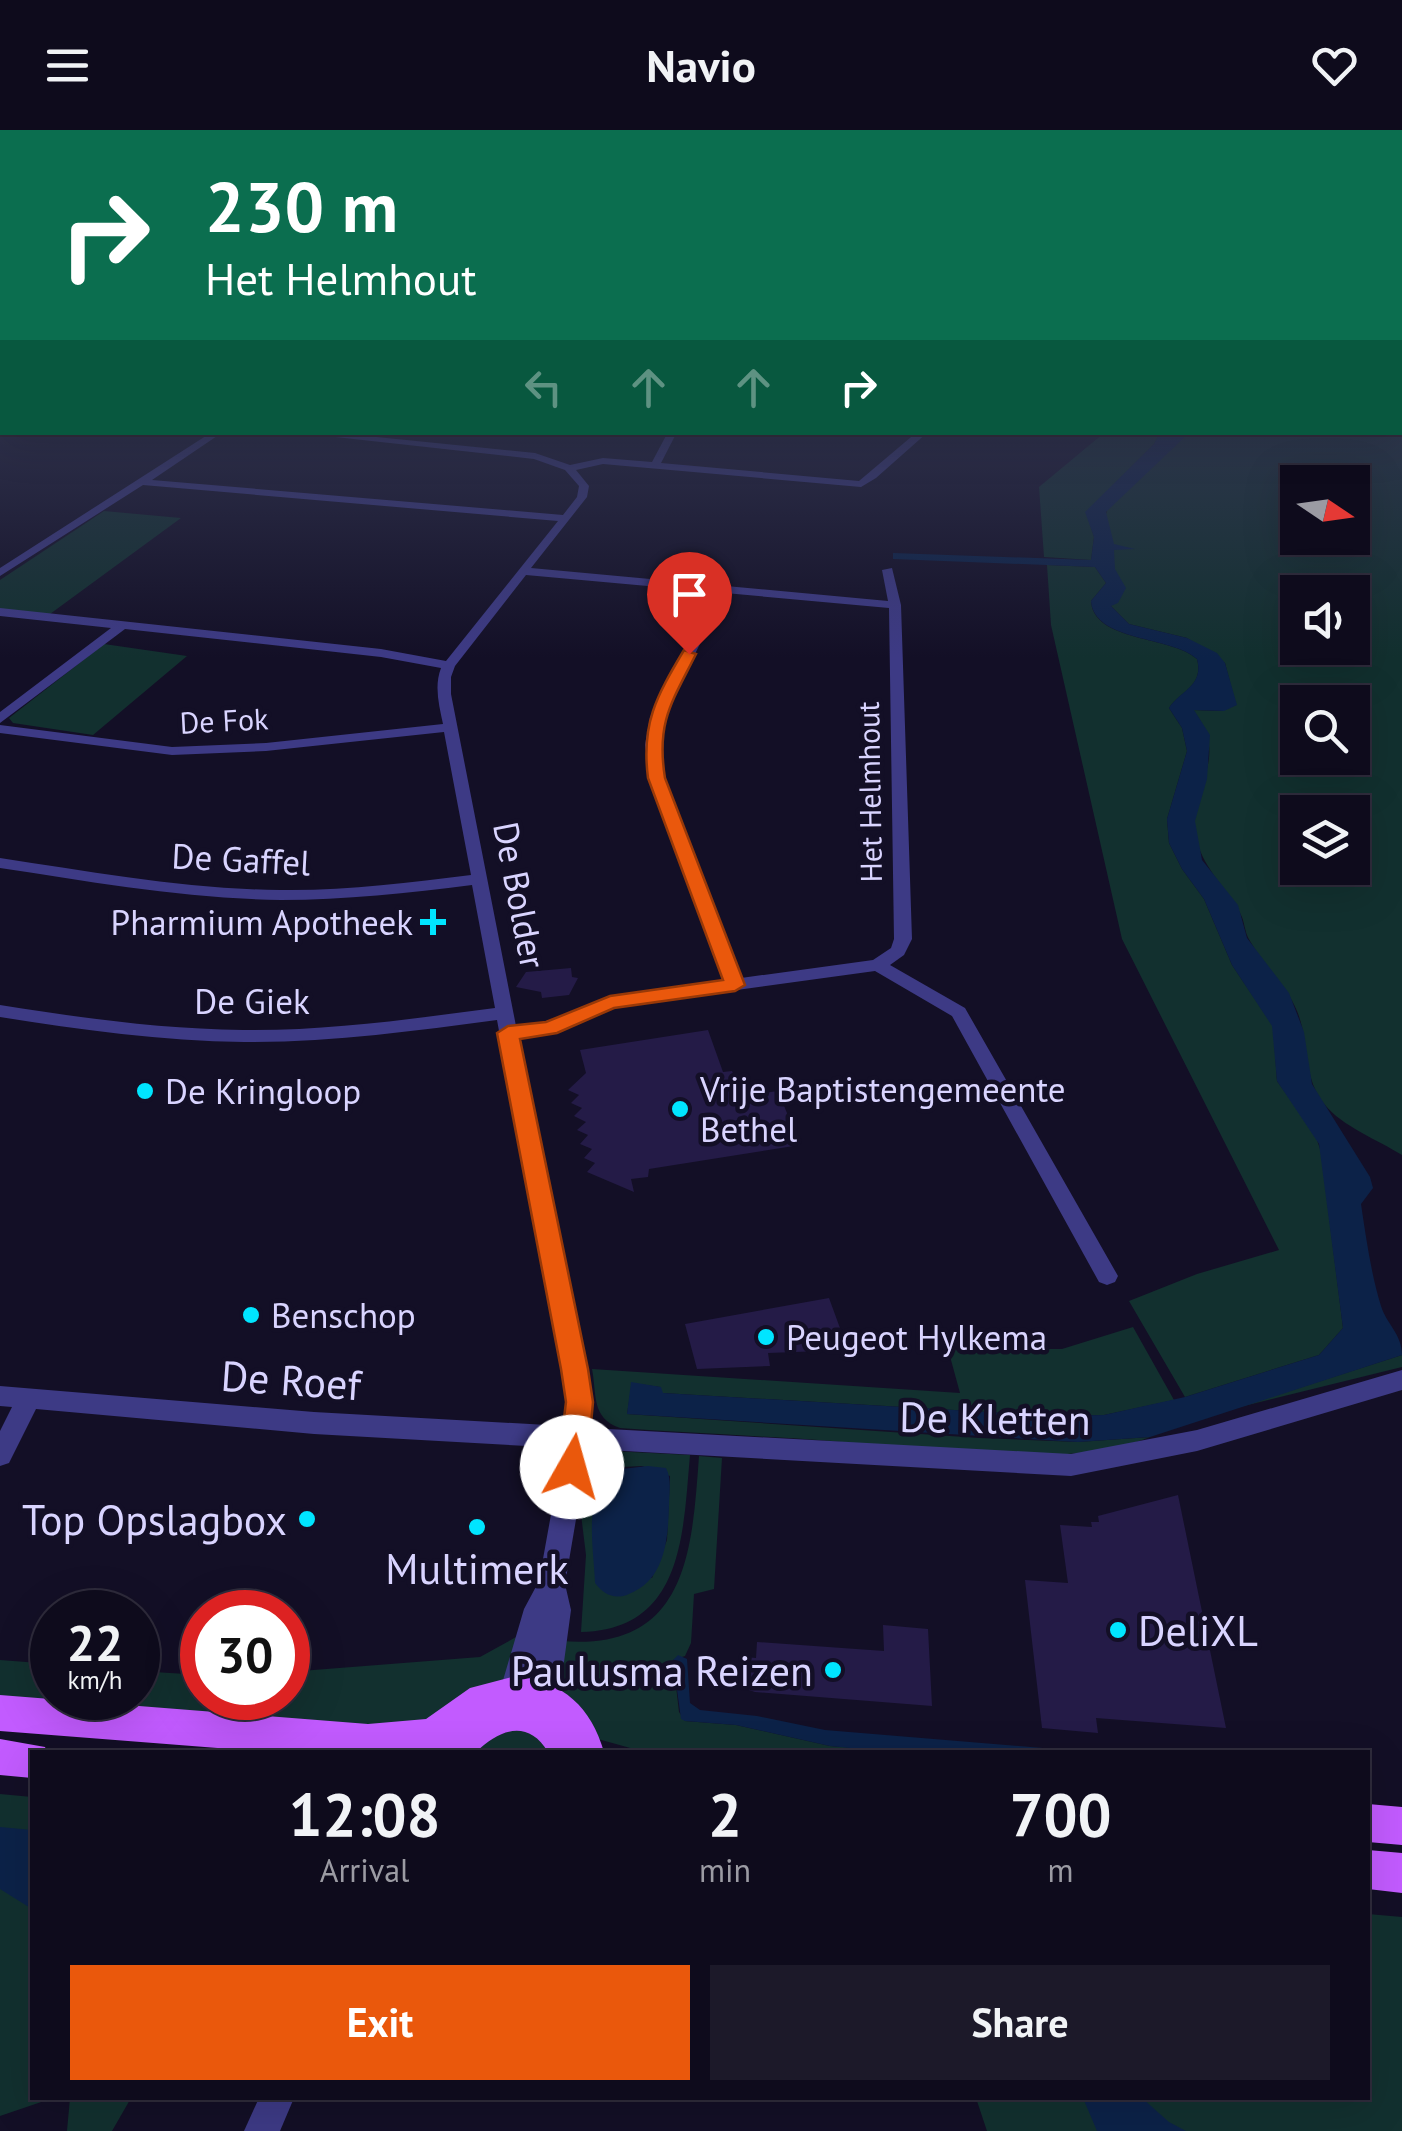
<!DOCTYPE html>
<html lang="en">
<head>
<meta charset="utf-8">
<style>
  body { margin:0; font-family:"PT Sans",sans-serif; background:#1c1929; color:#f1f3f6; height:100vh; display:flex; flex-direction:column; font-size:38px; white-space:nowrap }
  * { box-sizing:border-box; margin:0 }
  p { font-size:32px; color:#9b9ba3 }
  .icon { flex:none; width:55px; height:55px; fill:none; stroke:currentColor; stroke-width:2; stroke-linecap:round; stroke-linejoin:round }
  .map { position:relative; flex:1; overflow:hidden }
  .drawer { position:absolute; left:30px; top:1620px; width:1340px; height:350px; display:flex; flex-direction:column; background:#0e0b1c; border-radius:0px; box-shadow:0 10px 40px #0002,0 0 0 2px #2e2b3b }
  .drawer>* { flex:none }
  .guide { position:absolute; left:0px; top:0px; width:1402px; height:305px; box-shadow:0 10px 40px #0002,0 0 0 2px #2e2b3b; background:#0b6e4f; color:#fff; overflow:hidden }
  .needle { width:65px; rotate:103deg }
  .buttons { position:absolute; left:1280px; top:335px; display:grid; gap:20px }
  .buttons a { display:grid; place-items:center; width:90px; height:90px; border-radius:0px; background:#0e0b1c; box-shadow:0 10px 40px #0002,0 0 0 2px #2e2b3b; font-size:50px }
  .speed { position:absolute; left:30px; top:1460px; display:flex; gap:20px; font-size:50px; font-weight:700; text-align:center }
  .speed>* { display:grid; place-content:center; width:130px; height:130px; border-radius:50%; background:#0e0b1c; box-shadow:0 10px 40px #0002,0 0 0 2px #2e2b3b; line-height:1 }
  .speed small { font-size:25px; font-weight:400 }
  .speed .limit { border:15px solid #d22; background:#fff; color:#111 }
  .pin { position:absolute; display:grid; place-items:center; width:85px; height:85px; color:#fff; margin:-102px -42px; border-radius:50% 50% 50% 0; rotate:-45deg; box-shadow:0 0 10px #0007 }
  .pin .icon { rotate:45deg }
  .me { position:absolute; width:110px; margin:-55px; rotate:7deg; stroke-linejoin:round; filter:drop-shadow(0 0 8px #0008) }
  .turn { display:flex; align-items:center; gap:35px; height:210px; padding:0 40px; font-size:45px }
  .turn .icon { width:130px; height:130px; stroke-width:2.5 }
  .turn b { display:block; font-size:70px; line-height:85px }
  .lanes { display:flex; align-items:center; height:95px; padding:0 40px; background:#0003; justify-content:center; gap:50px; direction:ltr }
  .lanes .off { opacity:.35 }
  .eta { display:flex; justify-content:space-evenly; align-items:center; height:170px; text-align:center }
  .eta b { font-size:60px; font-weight:600; line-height:70px }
  .button { display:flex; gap:20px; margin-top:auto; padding:20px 40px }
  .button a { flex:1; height:115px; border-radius:0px; background:#ea580c; color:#fff; font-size:40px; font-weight:600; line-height:115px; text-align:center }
  .button a+a { background:#1c1929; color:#f1f3f6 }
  header { display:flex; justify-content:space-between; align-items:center; height:130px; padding:0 40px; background:#0e0b1c; font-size:45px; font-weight:600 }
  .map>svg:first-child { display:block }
</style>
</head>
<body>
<header><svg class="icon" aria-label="menu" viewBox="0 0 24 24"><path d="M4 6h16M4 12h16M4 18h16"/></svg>Navio<svg class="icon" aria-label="heart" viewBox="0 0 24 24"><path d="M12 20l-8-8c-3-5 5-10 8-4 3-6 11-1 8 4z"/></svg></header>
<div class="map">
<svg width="1402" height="2001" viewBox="0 0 1402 2001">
  <rect width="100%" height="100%" fill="#130f26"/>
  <g fill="#12302f" fill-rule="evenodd">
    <path d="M 1400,248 L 1402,248 L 1402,1025 C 1378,1010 1342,996 1325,975 C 1302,948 1310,912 1297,881 C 1286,854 1264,836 1250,811 C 1244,802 1245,791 1240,783 C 1224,754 1201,737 1195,703 C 1188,656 1232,630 1193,580 L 1221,581 L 1236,575 L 1225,533 L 1187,508 L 1129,494 L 1111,476 L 1114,447 L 1105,388 L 1109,373 L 1186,303 L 1400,302 ZM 1298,352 L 1352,352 L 1352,408 L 1298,408 ZM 1298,462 L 1352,462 L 1352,518 L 1298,518 ZM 1298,572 L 1352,572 L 1352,628 L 1298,628 ZM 1298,682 L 1352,682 L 1352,738 L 1298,738 Z"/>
    <path d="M 1104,303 L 1160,303 L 1154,314 L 1086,382 L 1094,407 L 1091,430 L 1044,427 L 1039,357 Z"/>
    <path d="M 104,381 L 181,388 L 50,484 L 0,479 L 0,450 Z"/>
    <path d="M 1047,435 L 1095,437 L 1106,453 L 1091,471 C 1093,512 1172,506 1197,529 C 1204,556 1182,560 1169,578 L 1182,598 L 1187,621 L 1167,689 L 1169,713 L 1182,739 L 1204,769 L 1232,835 L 1273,896 L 1277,951 L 1315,1004 L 1321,1022 L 1343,1198 L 1319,1225 L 1185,1267 L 1129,1171 L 1197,1144 L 1279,1120 L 1122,809 L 1051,495 Z"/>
    <path d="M 104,514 L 187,526 L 93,605 L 13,593 L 9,588 Z"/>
    <path d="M 1133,1197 L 1174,1270 L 1104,1285 L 1058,1286 L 662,1263 L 660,1257 L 632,1253 L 627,1284 L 979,1308 L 1078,1312 L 1150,1307 C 1065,1341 923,1319 832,1311 C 762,1306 690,1303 620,1298 C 591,1288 597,1265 592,1239 L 960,1263 L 948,1219 L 1062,1219 Z"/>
    <path d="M 1402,1225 L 1402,1237 L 1236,1278 Z"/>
    <path d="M 610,1321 L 690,1325 C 683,1402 684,1500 581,1502 L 586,1425 L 579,1368 L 588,1336 ZM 642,1336 L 670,1346 L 667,1410 L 652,1448 L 594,1423 L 593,1387 L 622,1337 Z"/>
    <path d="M 699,1326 L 722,1328 L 714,1459 L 694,1464 L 691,1513 L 685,1526 L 673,1530 L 679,1582 L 685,1591 L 736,1595 L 830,1616 L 910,1622 L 641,1621 L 598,1609 L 563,1565 L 558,1548 L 561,1511 C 688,1522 692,1420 699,1326 Z"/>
    <path d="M 518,1506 L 511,1540 L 502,1552 L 412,1598 L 0,1569 L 0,1530 L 52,1534 L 52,1568 L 138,1568 L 138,1541 L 202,1545 L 202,1568 L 288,1568 L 288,1542 L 480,1527 Z"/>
    <path d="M 518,1598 L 537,1605 L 549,1622 L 471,1622 L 480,1612 Z"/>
    <path d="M 0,1664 L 32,1667 L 32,1968 L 53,1968 L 0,1986 Z"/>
    <path d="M 1368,1784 L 1402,1787 L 1402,2001 L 987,2001 L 976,1968 L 1368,1968 Z"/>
    <path d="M 70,1968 L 131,1968 L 112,2001 L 67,2001 Z"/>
  </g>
  <g fill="#0c2248">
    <path d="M 1160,302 L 1189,303 L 1106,382 L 1114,414 L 1135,419 L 1114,420 L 1115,439 L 1126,458 L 1118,473 L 1111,476 L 1129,494 L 1187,508 L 1217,523 L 1225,533 L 1237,575 L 1224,581 L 1194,580 L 1210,605 L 1207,649 L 1195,691 L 1202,730 L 1238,775 L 1247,808 L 1289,863 L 1304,902 L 1312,954 L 1370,1047 L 1373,1058 L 1361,1074 C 1366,1107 1371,1144 1381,1176 C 1387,1195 1402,1204 1402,1225 L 1150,1307 L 1078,1312 L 627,1284 L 631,1252 L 661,1257 L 663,1263 L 1058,1286 L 1104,1285 L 1185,1267 L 1319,1225 L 1343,1198 L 1319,1014 L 1277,951 L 1272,896 L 1232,835 L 1204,769 L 1182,739 L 1169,713 L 1167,689 L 1187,621 L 1182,598 L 1169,578 C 1181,560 1204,556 1197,529 C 1172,506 1094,512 1091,471 L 1106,453 L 1095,437 L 893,429 L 893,423 L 1091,430 L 1094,407 L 1085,382 L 1154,314 Z"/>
    <path d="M 648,1336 L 666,1338 C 672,1349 669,1363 669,1376 C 668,1410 665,1450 629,1464 C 615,1470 604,1465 595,1453 C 594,1419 582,1364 613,1340 Z"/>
    <path d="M 678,1525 L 687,1529 L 690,1573 L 700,1580 L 757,1586 L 825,1600 L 1090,1622 L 870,1620 L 830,1616 L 736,1595 L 685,1591 L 681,1589 L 673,1530 Z"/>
    <path d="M 0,1697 L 32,1700 L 32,1779 L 0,1759 Z"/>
    <path d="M 1083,1968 L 1142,1968 L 1169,1992 L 1186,2001 L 1097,2001 Z"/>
  </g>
  <g fill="#241b47">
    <path d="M 571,838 L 572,847 L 578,848 L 569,865 L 542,868 L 541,862 L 516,857 L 526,842 Z"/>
    <path d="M 708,900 L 723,942 L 732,941 L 743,966 L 778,961 L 800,1015 L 649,1039 L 648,1047 L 631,1049 L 634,1062 L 587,1042 L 595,1033 L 584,1028 L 592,1019 L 580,1014 L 588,1005 L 577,1000 L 586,992 L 574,986 L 582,978 L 571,973 L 579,965 L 568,960 L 586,943 L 580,920 Z"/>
    <path d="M 829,1168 L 848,1220 L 768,1223 L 770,1236 L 697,1239 L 685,1194 Z"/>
    <path d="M 1178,1365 L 1226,1598 L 1096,1588 L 1098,1603 L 1042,1598 L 1025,1450 L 1068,1453 L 1060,1395 L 1092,1397 L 1091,1392 L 1099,1392 L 1098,1386 Z"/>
    <path d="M 883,1495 L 928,1499 L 932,1576 L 755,1562 L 728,1553 L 745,1527 L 756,1528 L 757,1512 L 884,1521 Z"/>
  </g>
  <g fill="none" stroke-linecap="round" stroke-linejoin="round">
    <g fill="#3d3a85" fill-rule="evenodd">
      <path d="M 2,292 L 2,298 L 0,299 L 0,293 Z"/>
      <path d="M 212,302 L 223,302 L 152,350 L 563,385 L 577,367 L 579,356 L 565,340 L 534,329 L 290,302 L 327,302 L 535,323 L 570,335 L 603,328 L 652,332 L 668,302 L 677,302 L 661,333 L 859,351 L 917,302 L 928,302 L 876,348 L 861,357 L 603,334 L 576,340 L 589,356 L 587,367 L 531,438 L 888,471 L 882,440 L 892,438 L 901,475 L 912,809 L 904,825 L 890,835 L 965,878 L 1118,1146 L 1115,1152 L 1107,1155 L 1099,1152 L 952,886 L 875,841 L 614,877 L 557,902 L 519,908 L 591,1272 L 590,1298 L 1071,1324 L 1197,1300 L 1402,1240 L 1402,1260 L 1197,1321 L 1071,1346 L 588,1319 L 565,1454 L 571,1480 L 559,1569 L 555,1579 L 545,1583 L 535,1579 L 531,1569 L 535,1536 L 523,1574 L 513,1578 L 503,1574 L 499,1564 L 524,1479 L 539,1451 L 563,1318 L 314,1304 L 36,1279 L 9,1333 L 0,1336 L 0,1301 L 12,1277 L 0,1276 L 0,1256 L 314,1282 L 565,1296 L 567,1272 L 497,890 C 413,901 329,913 244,912 C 162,911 81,900 0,887 L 0,875 C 81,888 162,899 243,900 C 328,901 411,889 495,878 L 472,755 C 409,763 345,770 281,770 C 187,769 93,752 0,738 L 0,728 C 93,742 186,759 280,760 C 344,761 407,753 471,745 L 444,602 L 266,621 L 172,625 L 0,603 L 0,595 L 172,617 L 266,613 L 443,594 C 439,575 434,556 441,538 L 381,527 L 125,499 L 0,593 L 0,582 L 111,498 L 0,486 L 0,478 L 381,519 L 446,531 L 558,391 L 143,355 L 0,446 L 0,438 ZM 526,445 L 714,462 L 650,587 L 645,615 L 650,648 L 724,851 L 610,866 L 547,892 L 516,896 L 451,564 L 451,547 L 455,536 ZM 725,463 L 889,478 L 894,809 L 891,818 L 873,830 L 741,848 L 664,648 L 659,615 L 664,587 Z"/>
      <path d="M 259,1968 L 294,1968 L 280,2001 L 244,2001 Z"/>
    </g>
    <g fill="#c25bff" fill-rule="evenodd">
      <path d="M 516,1546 C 564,1552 591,1577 604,1622 L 548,1622 C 528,1589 500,1599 476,1622 L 270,1622 L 0,1601 L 0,1565 L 368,1594 L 426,1589 L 470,1558 Z"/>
      <path d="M 0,1609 L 45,1617 L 47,1622 L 32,1622 L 32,1648 L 0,1645 Z"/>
      <path d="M 1368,1674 L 1402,1677 L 1402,1715 L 1368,1712 Z"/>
      <path d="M 1368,1720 L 1402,1723 L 1402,1763 L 1368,1759 Z"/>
    </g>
  </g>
  <linearGradient id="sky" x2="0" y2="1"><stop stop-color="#0a0815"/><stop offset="0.47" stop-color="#333752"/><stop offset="1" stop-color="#333752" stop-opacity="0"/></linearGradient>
  <rect width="1402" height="528" fill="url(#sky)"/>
  <path fill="#ea580c" stroke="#983908" stroke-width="2.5" d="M 684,520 L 696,524 C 672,572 656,592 665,648 L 745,855 L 735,861 L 614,878 L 557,903 L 520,909 L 588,1239 L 593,1272 L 587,1337 L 583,1346 L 572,1349 L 562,1346 L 558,1337 L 566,1272 L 561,1239 L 497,903 L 508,896 L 546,892 L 610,866 L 723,850 L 648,648 C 641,594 656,567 684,520 Z"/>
  <g fill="#00e5ff" stroke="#130f26" stroke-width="4">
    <path d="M428 777h10v10h10v10h-10v10h-10v-10h-10v-10h10z"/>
    <circle cx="145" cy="961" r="10"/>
    <circle cx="680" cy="979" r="10"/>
    <circle cx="251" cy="1185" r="10"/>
    <circle cx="766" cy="1207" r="10"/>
    <circle cx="307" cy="1389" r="10"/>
    <circle cx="477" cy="1397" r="10"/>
    <circle cx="1118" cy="1500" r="10"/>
    <circle cx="833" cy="1540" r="10"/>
  </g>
  <g text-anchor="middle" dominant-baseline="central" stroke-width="9" stroke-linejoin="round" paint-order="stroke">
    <g font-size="30" fill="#d9d4ff" stroke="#130f26">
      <text transform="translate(224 590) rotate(-3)">De Fok</text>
      <text transform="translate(869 662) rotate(-91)">Het Helmhout</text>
    </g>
    <g font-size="35" fill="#d9d4ff" stroke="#130f26">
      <text transform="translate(241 729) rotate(3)">De Gaffel</text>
      <text transform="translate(520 765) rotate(79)">De Bolder</text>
      <text x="252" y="871">De Giek</text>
    </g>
    <g font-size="35" fill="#d9d4ff" stroke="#130f26" text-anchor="start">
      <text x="413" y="792" text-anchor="end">Pharmium Apotheek</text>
      <text x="700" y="959">Vrije Baptistengemeente<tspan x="700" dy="40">Bethel</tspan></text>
      <text x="165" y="961">De Kringloop</text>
      <text x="271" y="1185">Benschop</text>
      <text x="786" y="1207">Peugeot Hylkema</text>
    </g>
    <g font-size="42" fill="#d9d4ff" stroke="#130f26">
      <text transform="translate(291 1250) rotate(4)">De Roef</text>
      <text transform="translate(995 1288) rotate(1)">De Kletten</text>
    </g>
    <g font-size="42" fill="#d9d4ff" stroke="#130f26" text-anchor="end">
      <text x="287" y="1389">Top Opslagbox</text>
      <text x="477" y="1438" text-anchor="middle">Multimerk</text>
      <text x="1138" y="1500" text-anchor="start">DeliXL</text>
      <text x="813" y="1540">Paulusma Reizen</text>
    </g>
  </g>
</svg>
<div class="buttons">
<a><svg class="needle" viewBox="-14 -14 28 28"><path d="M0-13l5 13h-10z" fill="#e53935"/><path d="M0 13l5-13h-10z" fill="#9b9ba3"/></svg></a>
<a><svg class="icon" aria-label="sound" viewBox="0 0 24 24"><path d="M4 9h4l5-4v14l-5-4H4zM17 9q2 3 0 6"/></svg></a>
<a><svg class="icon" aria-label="search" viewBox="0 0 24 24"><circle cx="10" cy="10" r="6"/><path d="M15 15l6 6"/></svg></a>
<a><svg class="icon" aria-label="layers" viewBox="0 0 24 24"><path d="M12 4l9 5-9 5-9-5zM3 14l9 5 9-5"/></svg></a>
</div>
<div class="speed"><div>22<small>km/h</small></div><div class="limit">30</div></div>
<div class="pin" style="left:689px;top:524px;background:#d93025"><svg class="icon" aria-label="arrive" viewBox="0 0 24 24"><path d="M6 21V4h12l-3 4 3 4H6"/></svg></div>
<svg class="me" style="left:572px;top:1337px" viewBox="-20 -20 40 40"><circle r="19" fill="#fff"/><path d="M0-13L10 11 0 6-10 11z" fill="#ea580c"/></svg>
<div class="guide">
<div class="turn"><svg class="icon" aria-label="right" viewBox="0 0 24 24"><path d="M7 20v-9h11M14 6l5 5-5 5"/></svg><div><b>230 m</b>Het Helmhout</div></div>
<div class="lanes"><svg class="icon off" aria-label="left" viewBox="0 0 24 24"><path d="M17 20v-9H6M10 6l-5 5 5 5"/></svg><svg class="icon off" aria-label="ahead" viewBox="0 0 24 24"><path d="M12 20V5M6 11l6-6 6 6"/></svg><svg class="icon off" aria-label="ahead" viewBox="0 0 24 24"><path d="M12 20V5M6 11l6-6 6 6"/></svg><svg class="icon" aria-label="right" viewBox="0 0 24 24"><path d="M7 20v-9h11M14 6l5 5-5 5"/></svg></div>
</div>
<section class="drawer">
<div class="eta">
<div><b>12:08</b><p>Arrival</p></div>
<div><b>2</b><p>min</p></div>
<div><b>700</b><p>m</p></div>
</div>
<div class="button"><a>Exit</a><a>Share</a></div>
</section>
</div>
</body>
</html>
